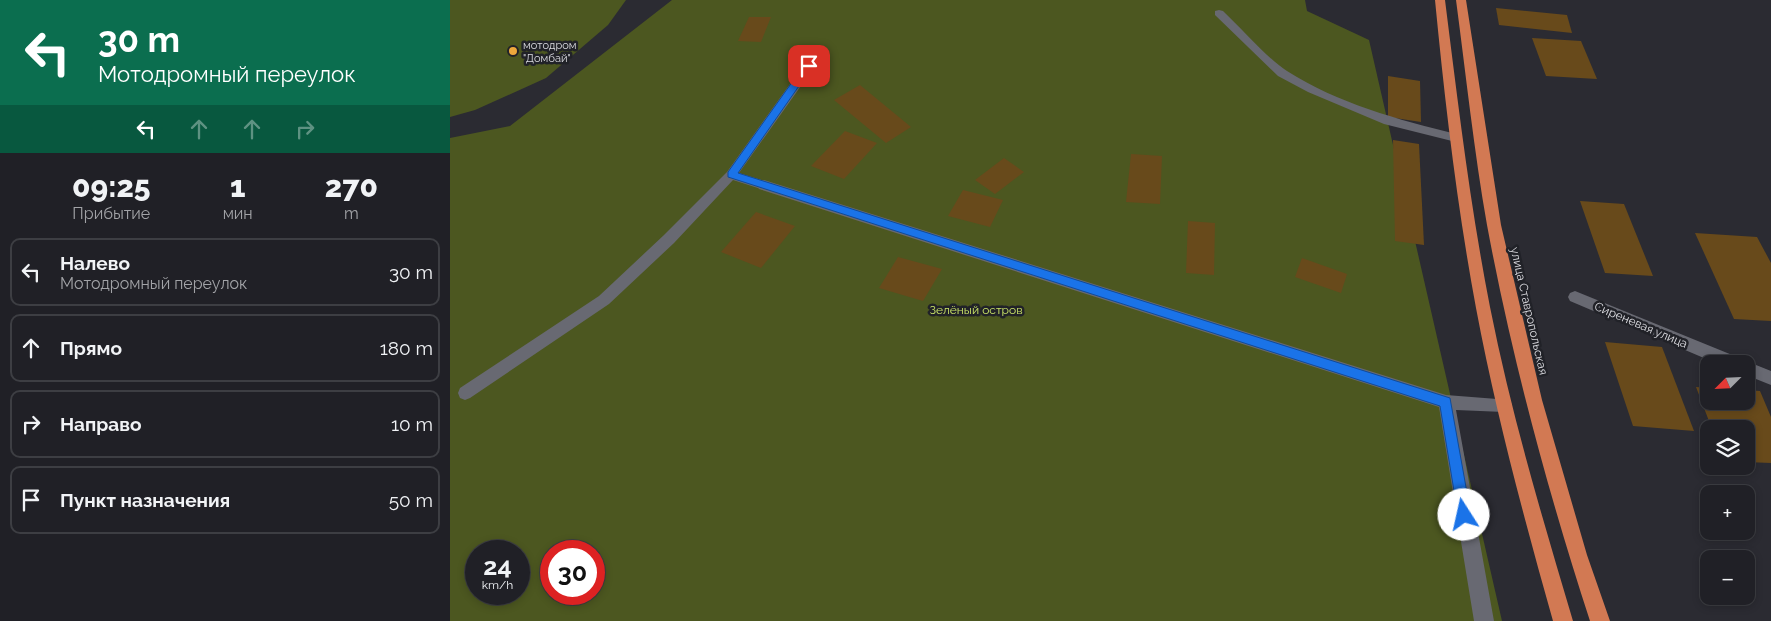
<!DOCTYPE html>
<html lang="ru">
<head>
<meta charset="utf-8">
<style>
  body { margin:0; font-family:Raleway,sans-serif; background:#28282e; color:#f1f3f6; height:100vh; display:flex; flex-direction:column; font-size:19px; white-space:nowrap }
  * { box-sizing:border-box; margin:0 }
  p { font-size:16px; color:#a2a3a7 }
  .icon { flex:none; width:28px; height:28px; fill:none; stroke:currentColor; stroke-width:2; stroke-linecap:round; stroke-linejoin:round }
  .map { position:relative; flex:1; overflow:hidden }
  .panel { display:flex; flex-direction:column; background:#202026; width:450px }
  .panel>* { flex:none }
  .guide { background:#0b6e4f; color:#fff; overflow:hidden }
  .needle { width:32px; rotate:246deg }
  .buttons { position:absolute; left:1250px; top:355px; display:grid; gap:10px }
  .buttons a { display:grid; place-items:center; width:55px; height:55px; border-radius:10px; background:#202026; box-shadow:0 2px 8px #0003,0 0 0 1px #3d3e43; font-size:25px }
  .speed { position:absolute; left:15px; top:540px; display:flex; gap:10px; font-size:25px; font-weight:700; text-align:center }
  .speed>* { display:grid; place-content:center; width:65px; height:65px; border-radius:50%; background:#202026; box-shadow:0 2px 8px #0003,0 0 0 1px #3d3e43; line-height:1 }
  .speed small { font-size:12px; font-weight:400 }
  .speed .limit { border:8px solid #d22; background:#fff; color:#111 }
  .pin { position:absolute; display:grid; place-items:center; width:42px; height:42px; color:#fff; margin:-21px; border-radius:10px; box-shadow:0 2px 8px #0006 }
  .me { position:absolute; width:55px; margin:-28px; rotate:350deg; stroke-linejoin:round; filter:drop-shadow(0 0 4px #0008) }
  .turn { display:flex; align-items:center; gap:18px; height:105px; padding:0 15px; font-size:22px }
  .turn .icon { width:65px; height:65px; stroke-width:2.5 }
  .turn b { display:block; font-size:35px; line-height:42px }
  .lanes { display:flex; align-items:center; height:48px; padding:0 15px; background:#0003; justify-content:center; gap:25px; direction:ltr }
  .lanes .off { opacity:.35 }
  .eta { display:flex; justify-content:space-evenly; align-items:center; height:85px; text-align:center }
  .eta b { font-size:30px; font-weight:800; line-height:35px }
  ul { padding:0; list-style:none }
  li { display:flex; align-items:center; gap:15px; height:68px; margin:0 10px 8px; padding:0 5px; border:2px solid #3d3e43; border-radius:10px }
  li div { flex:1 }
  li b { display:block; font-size:19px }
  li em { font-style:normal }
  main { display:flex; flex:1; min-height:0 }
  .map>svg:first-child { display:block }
</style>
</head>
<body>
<main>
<section class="panel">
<div class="guide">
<div class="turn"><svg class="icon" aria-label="left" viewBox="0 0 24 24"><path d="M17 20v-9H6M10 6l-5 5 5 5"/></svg><div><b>30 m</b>Мотодромный переулок</div></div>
<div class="lanes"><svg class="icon" aria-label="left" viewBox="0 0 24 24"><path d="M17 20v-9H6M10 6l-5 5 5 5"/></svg><svg class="icon off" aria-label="ahead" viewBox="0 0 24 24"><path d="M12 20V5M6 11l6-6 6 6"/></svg><svg class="icon off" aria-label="ahead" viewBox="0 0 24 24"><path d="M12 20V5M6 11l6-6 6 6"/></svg><svg class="icon off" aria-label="right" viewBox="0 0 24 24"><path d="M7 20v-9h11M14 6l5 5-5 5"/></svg></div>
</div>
<div class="eta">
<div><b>09:25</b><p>Прибытие</p></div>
<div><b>1</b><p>мин</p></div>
<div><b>270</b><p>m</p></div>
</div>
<ul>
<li><svg class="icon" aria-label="left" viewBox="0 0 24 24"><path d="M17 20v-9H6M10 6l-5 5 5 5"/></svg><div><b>Налево</b><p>Мотодромный переулок</p></div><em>30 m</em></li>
<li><svg class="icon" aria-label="ahead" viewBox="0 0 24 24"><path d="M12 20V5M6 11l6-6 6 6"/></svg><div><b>Прямо</b></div><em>180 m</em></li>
<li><svg class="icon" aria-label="right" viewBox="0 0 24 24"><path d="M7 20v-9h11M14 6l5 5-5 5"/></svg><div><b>Направо</b></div><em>10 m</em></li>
<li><svg class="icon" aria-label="arrive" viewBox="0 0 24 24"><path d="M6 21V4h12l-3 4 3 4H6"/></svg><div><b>Пункт назначения</b></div><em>50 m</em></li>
</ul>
</section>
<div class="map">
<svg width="1321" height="621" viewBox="0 0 1321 621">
  <rect width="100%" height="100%" fill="#2b2b32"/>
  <g fill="#4c5720" fill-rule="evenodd">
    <path d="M 0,0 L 176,0 L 158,25 L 96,78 L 25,110 L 0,117 Z"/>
    <path d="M 222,0 L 855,0 L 857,11 L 919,40 L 1052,621 L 0,621 L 0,138 L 60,126 ZM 26,551 L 69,551 L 69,594 L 26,594 ZM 101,551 L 144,551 L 144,594 L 101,594 Z"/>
  </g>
  <g fill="#684a1b">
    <path d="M 1046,8 L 1117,15 L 1122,33 L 1049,25 Z"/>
    <path d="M 299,17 L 321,17 L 311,42 L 288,41 Z"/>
    <path d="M 1082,38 L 1131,41 L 1147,79 L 1096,76 Z"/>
    <path d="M 938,76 L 970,81 L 971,122 L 938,117 Z"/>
    <path d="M 410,85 L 461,127 L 436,143 L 384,100 Z"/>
    <path d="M 395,131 L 427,143 L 394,179 L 361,166 Z"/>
    <path d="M 943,140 L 969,144 L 974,245 L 945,241 Z"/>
    <path d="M 681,154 L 712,156 L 710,204 L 676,202 Z"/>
    <path d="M 554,158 L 574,172 L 545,194 L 525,180 Z"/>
    <path d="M 513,190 L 553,200 L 540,227 L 498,216 Z"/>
    <path d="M 1130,201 L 1174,204 L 1203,276 L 1155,273 Z"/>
    <path d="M 306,212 L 345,226 L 311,268 L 271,252 Z"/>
    <path d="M 738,221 L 765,223 L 764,275 L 736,273 Z"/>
    <path d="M 1245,233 L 1307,237 L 1321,263 L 1321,321 L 1284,319 Z"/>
    <path d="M 448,257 L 492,269 L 473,301 L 429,288 Z"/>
    <path d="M 852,258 L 897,274 L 891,293 L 845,277 Z"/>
    <path d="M 1155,342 L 1212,347 L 1244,431 L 1183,426 Z"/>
    <path d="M 1246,387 L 1259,388 L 1259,401 L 1296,401 L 1296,390 L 1310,391 L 1321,417 L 1321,463 L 1296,462 L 1296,429 L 1262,429 Z"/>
  </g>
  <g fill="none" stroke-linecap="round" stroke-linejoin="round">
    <g fill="#686972" fill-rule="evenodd">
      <path d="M 769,10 L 773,11 C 791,28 818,59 837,71 C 887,103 949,120 1006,134 L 1012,138 L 1006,142 L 934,124 L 858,92 L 828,76 L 765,15 L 765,11 Z"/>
      <path d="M 359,62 L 363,63 L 363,69 L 289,173 L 318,182 L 320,185 L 318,188 L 314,190 L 283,180 L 224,243 L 159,304 L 20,398 L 15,400 L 10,398 L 8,393 L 10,388 L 149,296 L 214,235 L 277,172 L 355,63 Z"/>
    </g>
    <g fill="#686972" fill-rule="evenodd">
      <path d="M 314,180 L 996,395 L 1060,400 L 1062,405 L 1060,410 L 1054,412 L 1006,410 L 1044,621 L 1024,621 L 989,407 L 309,189 L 307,185 L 309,181 Z"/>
      <path d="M 1125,291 L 1292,359 L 1293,362 L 1296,361 L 1321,371 L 1321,385 L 1296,375 L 1296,364 L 1268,364 L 1120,301 L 1118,297 L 1120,293 Z"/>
    </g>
    <g fill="#d27953" fill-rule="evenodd">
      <path d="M 985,0 L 995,0 C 1008,103 1020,205 1040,307 C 1061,413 1092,517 1123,621 L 1103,621 C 1074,518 1046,414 1026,308 C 1007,206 995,103 985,0 Z"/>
      <path d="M 1006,0 L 1016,0 L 1051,225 L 1092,400 L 1137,555 L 1160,621 L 1140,621 C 1098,492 1062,359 1037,225 C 1024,151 1016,75 1006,0 Z"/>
    </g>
  </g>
  <path fill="#1a73e8" stroke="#114b97" d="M 355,64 L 363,66 L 288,173 L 1000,398 L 1021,515 L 1019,520 L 1014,522 L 1010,520 L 1008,515 L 990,406 L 278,177 L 278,172 Z"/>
  <circle fill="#eda83c" stroke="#212228" stroke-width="2" cx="63" cy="51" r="5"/>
  <g text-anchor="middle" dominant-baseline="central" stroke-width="5" stroke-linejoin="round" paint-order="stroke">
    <g font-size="11" fill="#dcdce1" stroke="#212228" text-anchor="start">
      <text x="73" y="45">мотодром<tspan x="73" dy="13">"Домбай"</tspan></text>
    </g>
    <g font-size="12" fill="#cce668" stroke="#212228">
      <text x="526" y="310">Зелёный остров</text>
    </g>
    <g font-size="12" fill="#dcdce1" stroke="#212228">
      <text transform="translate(1079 311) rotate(77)">улица Ставропольская</text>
      <text transform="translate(1191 325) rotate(23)">Сиреневая улица</text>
    </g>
  </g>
</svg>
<div class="buttons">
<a><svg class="needle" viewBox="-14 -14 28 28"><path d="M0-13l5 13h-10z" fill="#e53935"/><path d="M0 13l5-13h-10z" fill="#a2a3a7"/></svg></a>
<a><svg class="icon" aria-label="layers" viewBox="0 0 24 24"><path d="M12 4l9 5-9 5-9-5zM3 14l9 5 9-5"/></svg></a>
<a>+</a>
<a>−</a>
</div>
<div class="speed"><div>24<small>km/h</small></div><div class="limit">30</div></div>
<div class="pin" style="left:359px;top:66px;background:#d93025"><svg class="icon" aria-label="arrive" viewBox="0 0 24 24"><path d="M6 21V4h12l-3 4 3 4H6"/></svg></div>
<svg class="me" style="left:1014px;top:515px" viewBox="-20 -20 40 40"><circle r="19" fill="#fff"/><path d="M0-13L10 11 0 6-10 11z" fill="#1a73e8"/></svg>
</div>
</main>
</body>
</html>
